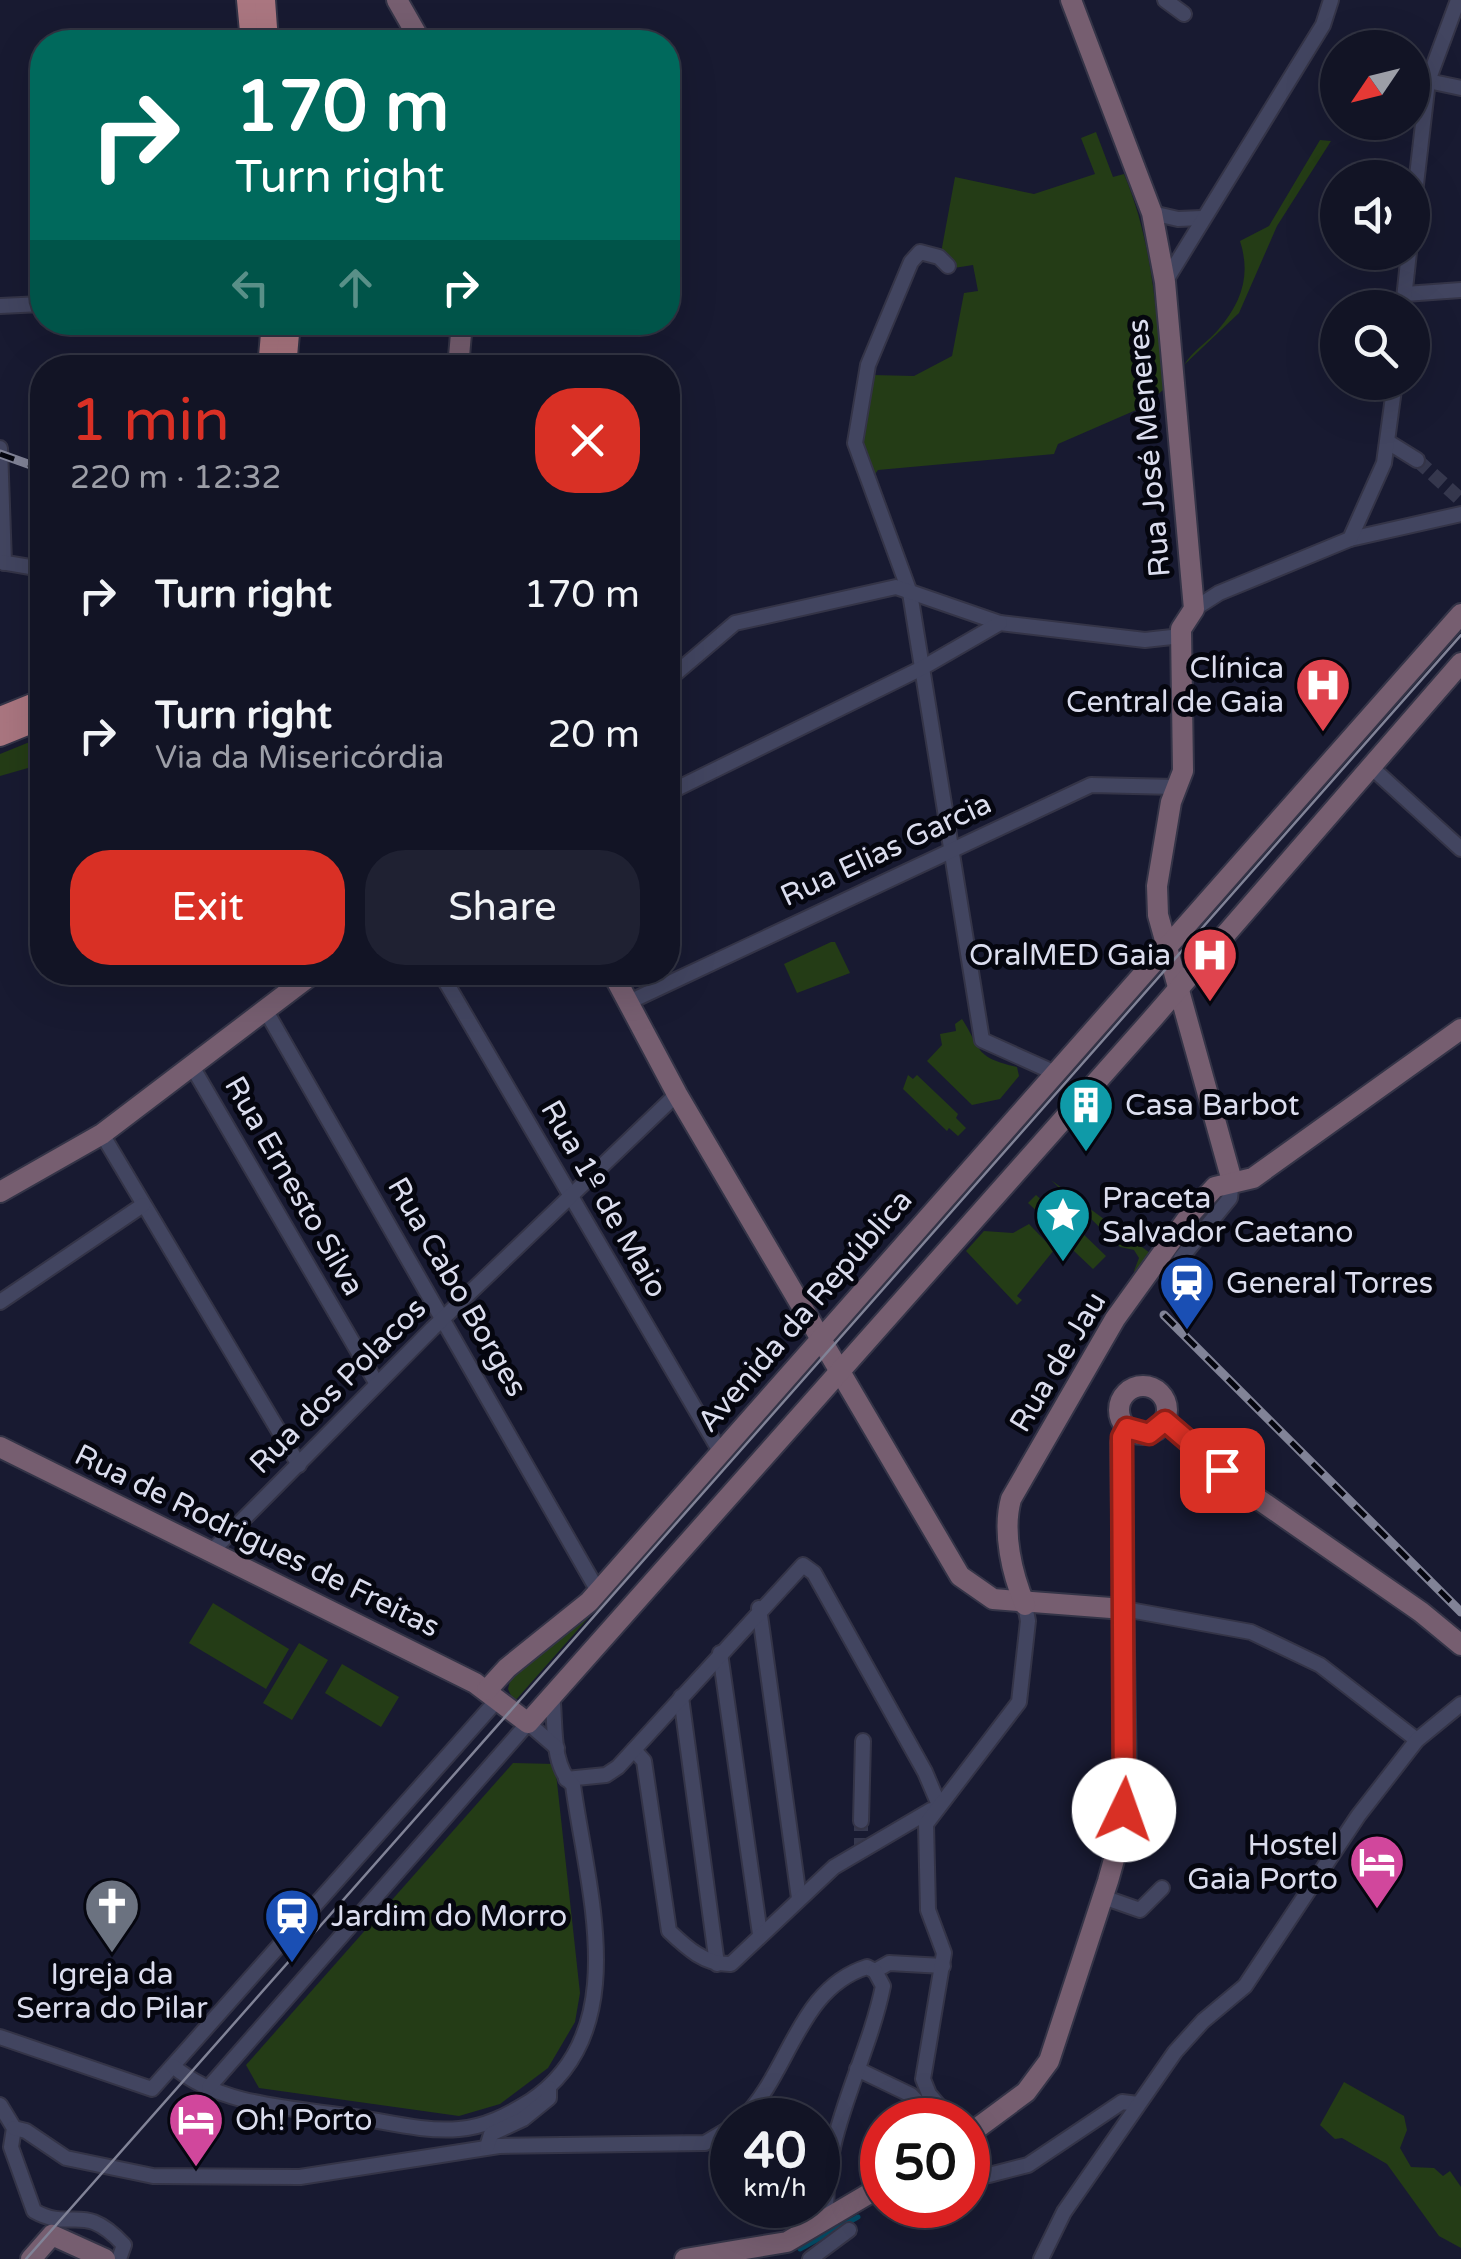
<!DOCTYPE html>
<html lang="en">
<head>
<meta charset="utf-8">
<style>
  body { margin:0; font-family:"Varela Round",sans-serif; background:#1f2132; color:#f1f3f6; height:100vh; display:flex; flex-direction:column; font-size:38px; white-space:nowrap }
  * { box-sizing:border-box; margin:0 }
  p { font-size:32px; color:#9c9ea7 }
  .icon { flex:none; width:55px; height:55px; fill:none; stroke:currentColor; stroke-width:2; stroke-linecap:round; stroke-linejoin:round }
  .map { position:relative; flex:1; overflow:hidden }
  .side { position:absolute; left:30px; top:355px; width:650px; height:630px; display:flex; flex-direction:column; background:#121425; border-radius:40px; box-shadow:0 10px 40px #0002,0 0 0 2px #313342 }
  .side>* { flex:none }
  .guide { position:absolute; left:30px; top:30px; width:650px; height:305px; border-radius:40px; box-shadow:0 10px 40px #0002,0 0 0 2px #313342; background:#00695c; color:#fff; overflow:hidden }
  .needle { width:65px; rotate:235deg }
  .buttons { position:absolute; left:1320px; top:30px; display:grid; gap:20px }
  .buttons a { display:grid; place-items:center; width:110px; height:110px; border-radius:50%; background:#121425; box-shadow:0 10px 40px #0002,0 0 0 2px #313342; font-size:50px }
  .speed { position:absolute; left:710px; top:2098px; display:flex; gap:20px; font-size:50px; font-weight:700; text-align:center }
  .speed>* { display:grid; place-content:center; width:130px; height:130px; border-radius:50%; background:#121425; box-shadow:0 10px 40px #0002,0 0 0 2px #313342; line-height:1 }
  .speed small { font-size:25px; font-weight:400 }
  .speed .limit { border:15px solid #d22; background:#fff; color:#111 }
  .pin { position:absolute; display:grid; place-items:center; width:85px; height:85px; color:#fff; margin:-42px; border-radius:20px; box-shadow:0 5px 15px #0006 }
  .me { position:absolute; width:110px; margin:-55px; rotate:3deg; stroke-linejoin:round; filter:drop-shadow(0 0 8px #0008) }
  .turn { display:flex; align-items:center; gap:35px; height:210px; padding:0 40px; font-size:45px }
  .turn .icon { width:130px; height:130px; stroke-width:2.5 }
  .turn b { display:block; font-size:70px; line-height:85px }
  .lanes { display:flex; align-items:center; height:95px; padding:0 40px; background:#0003; justify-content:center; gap:50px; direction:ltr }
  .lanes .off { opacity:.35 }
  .round { display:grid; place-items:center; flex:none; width:105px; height:105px; border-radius:40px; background:#1f2132 }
  .overview { display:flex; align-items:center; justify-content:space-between; height:170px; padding:0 40px }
  h1 { font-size:60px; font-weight:600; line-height:75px; color:#d93025 }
  .primary-button { display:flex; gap:20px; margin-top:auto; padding:20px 40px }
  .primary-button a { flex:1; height:115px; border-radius:40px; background:#d93025; color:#fff; font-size:40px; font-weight:600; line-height:115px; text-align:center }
  .primary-button a+a { background:#1f2132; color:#f1f3f6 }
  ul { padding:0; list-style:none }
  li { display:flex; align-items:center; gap:30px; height:140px; padding:0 40px }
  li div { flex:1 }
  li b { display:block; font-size:38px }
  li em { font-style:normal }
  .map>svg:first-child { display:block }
</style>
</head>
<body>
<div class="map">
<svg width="1461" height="2259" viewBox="0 0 1461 2259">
  <rect width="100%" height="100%" fill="#181a31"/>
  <g fill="#243c16">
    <path d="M 1096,132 L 1113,177 L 1124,174 C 1153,243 1157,316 1163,390 L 1143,407 L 1058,444 L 1054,454 L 878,470 L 872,478 L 859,444 L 872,375 L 914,376 L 952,356 L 964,293 L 978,291 L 973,265 L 954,268 L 941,253 L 955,177 L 1034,194 L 1095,174 L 1081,138 Z"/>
    <path d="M 1320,140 L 1331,141 L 1277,226 L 1239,313 L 1184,365 C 1193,350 1207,343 1218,330 C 1242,302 1251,275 1240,241 L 1269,226 Z"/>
    <path d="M 42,737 L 42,764 L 0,776 L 0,754 Z"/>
    <path d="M 831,942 L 835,942 L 850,973 L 797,993 L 784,964 Z"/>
    <path d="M 962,1019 C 982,1050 974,1057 1017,1067 L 1019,1076 L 1000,1099 L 972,1105 L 927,1061 L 942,1045 L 940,1034 L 956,1031 L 955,1024 Z"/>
    <path d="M 908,1075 L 913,1079 L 917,1075 L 958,1114 L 956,1118 L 966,1128 L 958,1136 L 949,1128 L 947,1131 L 903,1089 Z"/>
    <path d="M 1051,1180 L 1154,1256 L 1138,1275 L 1134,1271 L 1139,1258 L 1134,1250 L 1120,1247 Z"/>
    <path d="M 1036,1195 L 1045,1203 L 1047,1199 L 1106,1256 L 1093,1269 L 1037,1216 L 1039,1213 L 1028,1203 Z"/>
    <path d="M 1029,1224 L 1054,1250 L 1017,1296 L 1022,1300 L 1017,1305 L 966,1251 L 984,1231 L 1013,1233 Z"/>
    <path d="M 213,1603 L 289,1649 L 266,1689 L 189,1643 Z"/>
    <path d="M 596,1606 L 597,1608 L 514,1702 L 508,1689 L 511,1677 Z"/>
    <path d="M 299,1643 L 328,1660 L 292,1720 L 263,1703 Z"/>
    <path d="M 342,1664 L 399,1697 L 381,1727 L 325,1693 Z"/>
    <path d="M 513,1763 L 555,1764 L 580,1993 L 575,2022 L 548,2068 L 500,2104 L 459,2116 L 259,2088 L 246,2065 Z"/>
    <path d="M 1344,2082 L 1404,2116 L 1407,2130 L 1400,2148 L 1411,2167 L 1434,2168 L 1443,2176 L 1450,2171 L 1461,2187 L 1461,2248 L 1439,2236 L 1387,2164 L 1342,2138 L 1335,2139 L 1320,2125 Z"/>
  </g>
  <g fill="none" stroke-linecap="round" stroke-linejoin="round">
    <path stroke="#044963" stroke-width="5" d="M 800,2249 L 858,2217"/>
    <g stroke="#35374d" stroke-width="14" stroke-dasharray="14 7" stroke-linecap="butt">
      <path d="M 1417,460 L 1461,500"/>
      <path d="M 861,1852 L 861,1821"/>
    </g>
    <g stroke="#343447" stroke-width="18">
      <g id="street">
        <path d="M 1165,0 L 1184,14"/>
        <path d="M 1428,81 L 1461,88"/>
        <path d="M 1152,213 L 1178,219 L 1202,218"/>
        <path d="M 1412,219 L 1428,81 L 1458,0"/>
        <path d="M 948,266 L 939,257 L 920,252 L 911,262 L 868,365 L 855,443 L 910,593 L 982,1040 L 1053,1072"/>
        <path d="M 1165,282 L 1323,25 L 1331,0"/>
        <path d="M 1405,294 L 1461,290"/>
        <path d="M 0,306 L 42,304"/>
        <path d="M 1403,308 L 1409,252"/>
        <path d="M 1388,442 L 1417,460"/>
        <path d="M 0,448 L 4,563"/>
        <path d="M 1350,539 L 1461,514"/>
        <path d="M 0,562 L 42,569"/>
        <path d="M 1194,609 L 1219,593 L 1350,539 L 1384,463 L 1395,382"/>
        <path d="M 668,680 L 735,623 L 896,587 L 1000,623 L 1145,640 L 1181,636"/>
        <path d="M 1370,766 L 1461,849"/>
        <path d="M 668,793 L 922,668 L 1000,623"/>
        <path d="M 440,972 L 721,1453"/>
        <path d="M 629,1002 L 1091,785 L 1176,787"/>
        <path d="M 266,1011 L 598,1591"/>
        <path d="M 193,1068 L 377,1384"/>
        <path d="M 102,1134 L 299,1465"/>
        <path d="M 1189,1263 L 1181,1258 L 1230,1198 L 1232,1181"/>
        <path d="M 0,1302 L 143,1205"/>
        <path d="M 211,1552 L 432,1329 L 677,1094"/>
        <path d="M 759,1608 L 799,1898"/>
        <path d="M 1124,1609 L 1251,1632 L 1320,1665 L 1417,1740"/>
        <path d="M 720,1653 L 760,1934"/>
        <path d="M 681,1697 L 717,1964"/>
        <path d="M 634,1750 L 644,1761 L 669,1931 C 687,1948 705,1965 731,1964 L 834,1867 L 931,1810"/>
        <path d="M 566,1779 L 606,1775 L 618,1767 L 803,1565 L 814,1573 L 925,1772 L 939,1805"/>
        <path d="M 861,1821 L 863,1741"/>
        <path d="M 1103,1897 L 1140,1910 L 1162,1888"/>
        <path d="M 0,2037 L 152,2089 L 498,1699"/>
        <path d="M 173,2066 C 219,2106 295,2108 354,2117 C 388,2122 424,2132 459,2129 C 485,2127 508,2115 529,2102 C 635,2033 587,1889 573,1785 C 550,1765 556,1721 552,1693"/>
        <path d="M 857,2069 L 911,2095 L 935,2120"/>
        <path d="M 209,2087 L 528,1723 L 557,1748"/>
        <path d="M 0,2105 L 14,2128 L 11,2147 L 34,2211 C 73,2233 82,2200 124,2245 L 119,2259"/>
        <path d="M 741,2120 C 790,2074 797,1989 867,1967 L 875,1971 L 889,1963 L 943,1966"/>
        <path d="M 951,2120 L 929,2094 L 923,2079 L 944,1953 L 928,1910 L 926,1824 L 1019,1702 L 1028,1621 L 1025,1605"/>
        <path d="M 14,2128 L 26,2131 L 66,2158 L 153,2176 L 300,2177 L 499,2146 L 705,2143 L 732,2127"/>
        <path d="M 487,2147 L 491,2134 L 523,2119 L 549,2098 L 549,2088"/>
        <path d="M 968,2156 L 989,2175 L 1028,2165 L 1122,2102 L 1138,2104"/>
        <path d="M 827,2220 C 820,2136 867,2065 883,1986 L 875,1971"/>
        <path d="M 810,2259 L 849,2230"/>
        <path d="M 1041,2259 L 1064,2212 L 1175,2052 L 1203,2021 L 1245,1986 L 1358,1816 L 1417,1740 L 1461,1704"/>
      </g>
    </g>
    <g stroke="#343447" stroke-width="24">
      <g id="secondary">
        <path d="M 397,0 L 421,42"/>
        <path d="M 1071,0 L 1152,213 L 1165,282 L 1194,609 L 1181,629 L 1183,771 L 1171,802 L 1157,886 L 1158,915 L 1232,1181"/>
        <path d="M 458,368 L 462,322"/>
        <path d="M 612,972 L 677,1094 L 960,1576 L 993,1599 L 1124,1609"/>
        <path d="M 0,1192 L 102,1134 L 315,972"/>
        <circle cx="1143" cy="1410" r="24"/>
        <path d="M 1165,1421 L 1251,1494 L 1421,1612 L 1461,1645"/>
        <path d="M 0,1447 L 475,1683 L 528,1723 L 1154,1017 L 1461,663"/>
        <path d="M 1025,1605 C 1012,1574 1002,1532 1011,1499 L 1115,1319 L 1192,1212 L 1215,1187 L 1253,1178 L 1461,1029"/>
        <path d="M 487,1690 L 507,1668 L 589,1602 L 1461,614"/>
        <path d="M 968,2135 L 1026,2092 L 1049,2061 L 1108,1881 L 1122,1831 L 1126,1789 L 1121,1443 L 1127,1428"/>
        <path d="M 31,2259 L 52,2235 L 105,2259"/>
        <path d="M 685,2259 L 787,2242 L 882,2186"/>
      </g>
    </g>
    <g stroke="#343447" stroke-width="24">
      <g id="primary">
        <path d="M 247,0 L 251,42"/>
        <path d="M 265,0 L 268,42"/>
        <path d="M 268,368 L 272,322"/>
        <path d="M 286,368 L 290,322"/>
        <path d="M 0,717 L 42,700"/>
        <path d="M 0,736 L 42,719"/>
      </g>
    </g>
    <use href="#street" stroke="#424560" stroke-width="14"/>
    <use href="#secondary" stroke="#765e70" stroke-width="20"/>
    <use href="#primary" stroke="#aa7680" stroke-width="20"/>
    <path stroke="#818397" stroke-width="2.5" d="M 26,2259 L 1461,635"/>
    <g stroke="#818397" stroke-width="9">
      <g id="rail">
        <path d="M 0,454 L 42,469"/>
        <path d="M 1164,1315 L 1461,1612"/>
      </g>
    </g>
    <use href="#rail" stroke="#05060f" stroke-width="5" stroke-dasharray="15" stroke-linecap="butt"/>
  </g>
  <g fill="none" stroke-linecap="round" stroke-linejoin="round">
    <g stroke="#8d1f18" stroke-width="25">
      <path id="route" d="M 1124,1810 L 1122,1437 L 1127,1428 L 1149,1434 L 1165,1421 L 1222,1470"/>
    </g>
    <use href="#route" stroke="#d93025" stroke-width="18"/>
  </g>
  <defs>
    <g id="hospital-pin" transform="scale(2.875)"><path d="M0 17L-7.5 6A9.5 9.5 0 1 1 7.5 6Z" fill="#e0444e" stroke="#05060f"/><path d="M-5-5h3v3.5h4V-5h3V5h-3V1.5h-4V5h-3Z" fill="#fff"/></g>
    <g id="building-pin" transform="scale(2.875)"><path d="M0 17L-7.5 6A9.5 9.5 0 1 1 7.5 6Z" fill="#0f9aa8" stroke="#05060f"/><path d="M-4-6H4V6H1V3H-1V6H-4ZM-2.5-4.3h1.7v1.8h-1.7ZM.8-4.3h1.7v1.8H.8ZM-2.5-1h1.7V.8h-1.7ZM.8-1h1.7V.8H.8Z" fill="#fff"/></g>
    <g id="sight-pin" transform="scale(2.875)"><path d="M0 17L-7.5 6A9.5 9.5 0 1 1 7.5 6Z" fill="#0f9aa8" stroke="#05060f"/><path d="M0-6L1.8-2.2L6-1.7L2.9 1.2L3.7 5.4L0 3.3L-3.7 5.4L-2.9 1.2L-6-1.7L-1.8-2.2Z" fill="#fff"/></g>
    <g id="station-pin" transform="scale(2.875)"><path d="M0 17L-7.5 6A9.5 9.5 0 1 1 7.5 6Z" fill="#1a4fb4" stroke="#05060f"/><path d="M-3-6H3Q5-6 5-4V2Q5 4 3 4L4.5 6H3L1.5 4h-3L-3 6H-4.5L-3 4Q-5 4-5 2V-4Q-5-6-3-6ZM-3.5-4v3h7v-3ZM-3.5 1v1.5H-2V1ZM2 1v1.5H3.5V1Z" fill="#fff"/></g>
    <g id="hotel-pin" transform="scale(2.875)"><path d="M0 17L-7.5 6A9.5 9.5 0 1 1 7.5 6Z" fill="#d1479c" stroke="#05060f"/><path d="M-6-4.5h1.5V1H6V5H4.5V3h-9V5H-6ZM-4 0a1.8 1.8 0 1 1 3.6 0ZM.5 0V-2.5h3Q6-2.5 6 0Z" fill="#fff"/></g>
    <g id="church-pin" transform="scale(2.875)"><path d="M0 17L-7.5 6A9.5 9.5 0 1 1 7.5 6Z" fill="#6b7280" stroke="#05060f"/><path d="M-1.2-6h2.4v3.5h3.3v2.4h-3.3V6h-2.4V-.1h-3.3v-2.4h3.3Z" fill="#fff"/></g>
  </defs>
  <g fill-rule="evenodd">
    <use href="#hospital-pin" x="1323" y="685"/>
    <use href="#hospital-pin" x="1210" y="955"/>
    <use href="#building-pin" x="1086" y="1105"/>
    <use href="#sight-pin" x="1063" y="1215"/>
    <use href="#station-pin" x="1187" y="1283"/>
    <use href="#hotel-pin" x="1377" y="1862"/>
    <use href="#church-pin" x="112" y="1906"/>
    <use href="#station-pin" x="292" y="1916"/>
    <use href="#hotel-pin" x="196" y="2120"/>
  </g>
  <g text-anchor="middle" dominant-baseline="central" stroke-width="10" stroke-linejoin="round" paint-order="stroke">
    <g font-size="30" fill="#dbddee" stroke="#05060f">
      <text transform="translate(1149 448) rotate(-95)">Rua José Meneres</text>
      <text transform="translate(886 850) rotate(-25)">Rua Elias Garcia</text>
      <text transform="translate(294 1186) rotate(60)">Rua Ernesto Silva</text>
      <text transform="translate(604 1199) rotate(60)">Rua 1º de Maio</text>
      <text transform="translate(457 1287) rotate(60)">Rua Cabo Borges</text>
      <text transform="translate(805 1311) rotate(-49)">Avenida da República</text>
      <text transform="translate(1058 1362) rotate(-59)">Rua de Jau</text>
      <text transform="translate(338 1386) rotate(-45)">Rua dos Polacos</text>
      <text transform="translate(257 1541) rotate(26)">Rua de Rodrigues de Freitas</text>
    </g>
    <g font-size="30" fill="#dbddee" stroke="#05060f" text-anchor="start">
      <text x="1284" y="668" text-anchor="end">Clínica<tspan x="1284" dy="34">Central de Gaia</tspan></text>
      <text x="1171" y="955" text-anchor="end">OralMED Gaia</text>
      <text x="1125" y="1105">Casa Barbot</text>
      <text x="1102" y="1198">Praceta<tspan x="1102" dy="34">Salvador Caetano</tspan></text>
      <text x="1226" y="1283">General Torres</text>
      <text x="1338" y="1845" text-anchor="end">Hostel<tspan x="1338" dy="34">Gaia Porto</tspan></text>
      <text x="331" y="1916">Jardim do Morro</text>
      <text x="112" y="1974" text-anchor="middle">Igreja da<tspan x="112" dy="34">Serra do Pilar</tspan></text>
      <text x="235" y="2120">Oh! Porto</text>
    </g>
  </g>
</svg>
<div class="buttons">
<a><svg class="needle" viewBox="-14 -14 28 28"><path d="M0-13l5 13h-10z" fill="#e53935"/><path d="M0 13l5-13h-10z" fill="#9c9ea7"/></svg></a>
<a><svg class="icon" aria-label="sound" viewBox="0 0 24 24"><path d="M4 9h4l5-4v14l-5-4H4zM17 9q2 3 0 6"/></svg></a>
<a><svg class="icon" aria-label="search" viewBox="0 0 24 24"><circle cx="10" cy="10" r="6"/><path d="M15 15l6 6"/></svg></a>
</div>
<div class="speed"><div>40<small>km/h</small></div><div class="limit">50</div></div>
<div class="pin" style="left:1222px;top:1470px;background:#d93025"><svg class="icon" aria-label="arrive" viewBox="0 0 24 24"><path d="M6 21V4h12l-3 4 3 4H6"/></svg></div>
<svg class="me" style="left:1124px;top:1810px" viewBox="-20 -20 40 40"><circle r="19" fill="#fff"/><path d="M0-13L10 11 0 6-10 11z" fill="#d93025"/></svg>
<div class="guide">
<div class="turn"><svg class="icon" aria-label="right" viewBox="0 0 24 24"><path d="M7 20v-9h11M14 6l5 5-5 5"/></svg><div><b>170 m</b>Turn right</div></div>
<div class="lanes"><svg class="icon off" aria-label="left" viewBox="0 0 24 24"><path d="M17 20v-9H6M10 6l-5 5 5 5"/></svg><svg class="icon off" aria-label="ahead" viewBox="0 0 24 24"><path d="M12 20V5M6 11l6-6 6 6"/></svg><svg class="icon" aria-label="right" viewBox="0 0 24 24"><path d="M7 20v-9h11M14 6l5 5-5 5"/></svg></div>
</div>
<section class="side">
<div class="overview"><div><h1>1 min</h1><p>220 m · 12:32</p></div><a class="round" style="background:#d93025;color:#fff"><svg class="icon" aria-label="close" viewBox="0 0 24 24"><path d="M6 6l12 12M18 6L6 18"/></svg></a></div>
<ul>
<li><svg class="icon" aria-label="right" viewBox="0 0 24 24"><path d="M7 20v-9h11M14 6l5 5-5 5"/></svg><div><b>Turn right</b></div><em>170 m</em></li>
<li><svg class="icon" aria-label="right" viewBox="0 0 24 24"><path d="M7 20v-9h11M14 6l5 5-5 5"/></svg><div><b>Turn right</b><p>Via da Misericórdia</p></div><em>20 m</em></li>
</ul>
<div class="primary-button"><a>Exit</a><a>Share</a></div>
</section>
</div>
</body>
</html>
